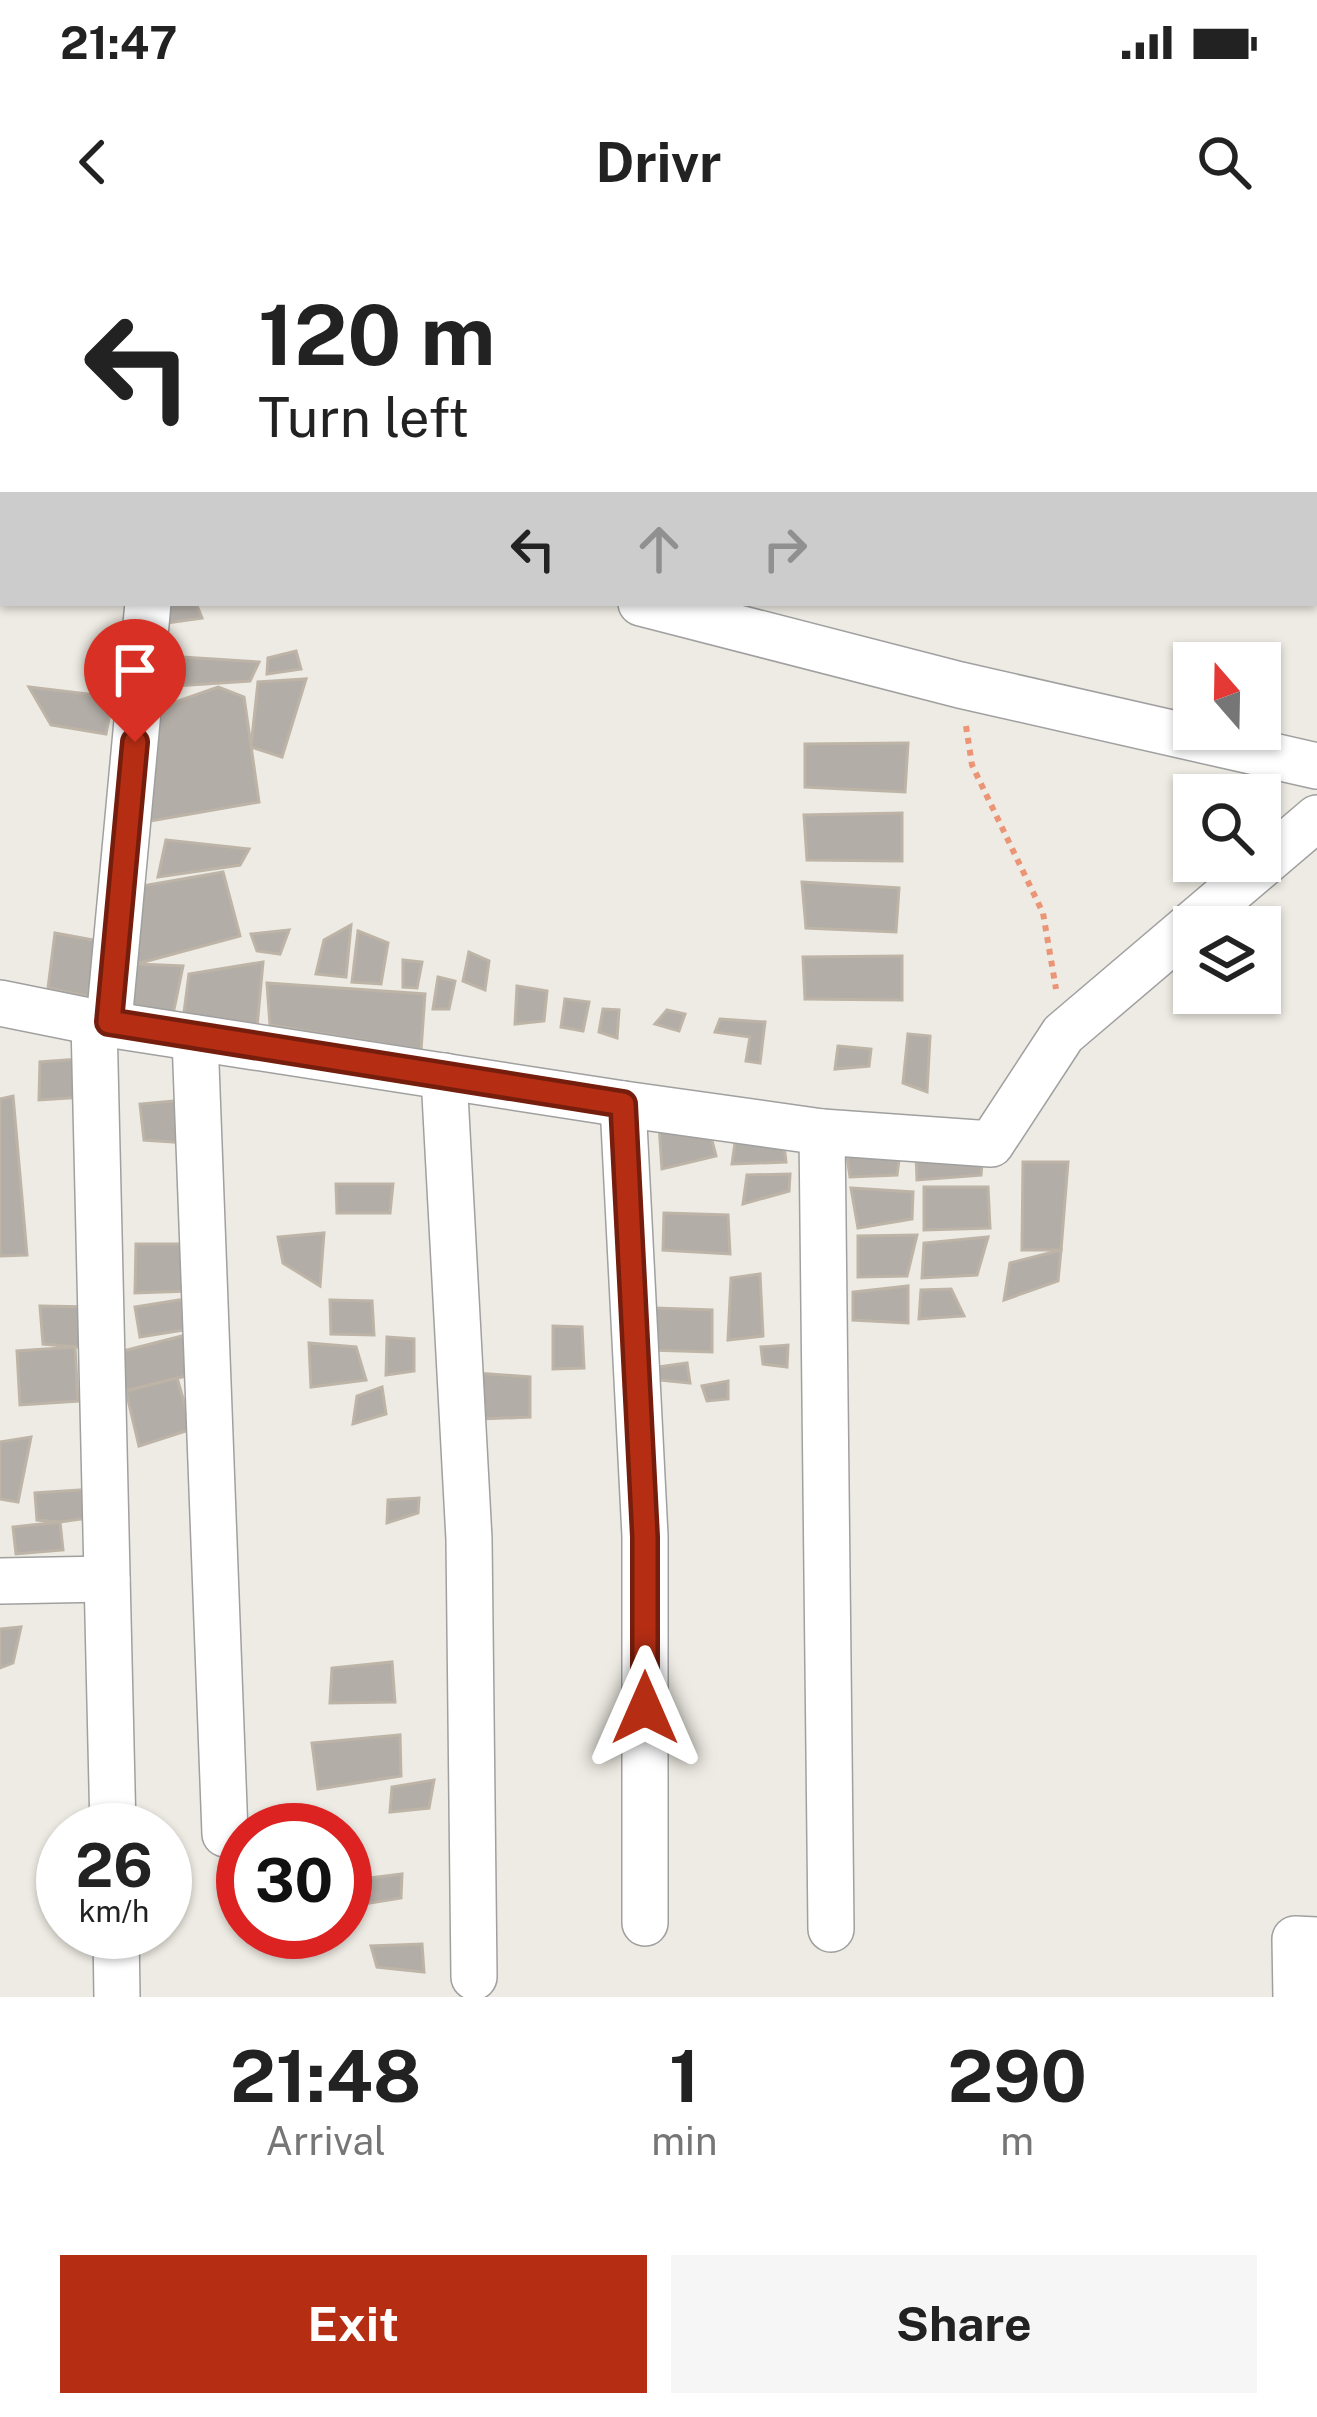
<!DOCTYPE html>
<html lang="en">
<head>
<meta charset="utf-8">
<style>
  body { margin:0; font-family:"Public Sans",sans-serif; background:#f6f6f6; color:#222; height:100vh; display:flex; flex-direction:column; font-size:45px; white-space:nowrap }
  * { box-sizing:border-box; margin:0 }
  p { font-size:39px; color:#767676 }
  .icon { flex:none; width:66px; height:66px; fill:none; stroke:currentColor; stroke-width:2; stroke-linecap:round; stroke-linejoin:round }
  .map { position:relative; height:1757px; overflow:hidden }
  .drawer { display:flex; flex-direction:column; background:#fff; flex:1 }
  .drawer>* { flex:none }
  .top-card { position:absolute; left:0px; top:0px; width:1317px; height:366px; box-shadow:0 3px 9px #0004; background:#fff; color:#222; overflow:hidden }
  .needle { width:78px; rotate:340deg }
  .controls { position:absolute; left:1173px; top:402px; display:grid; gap:24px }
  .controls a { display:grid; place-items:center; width:108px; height:108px; border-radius:0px; background:#fff; box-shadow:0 3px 9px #0004; font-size:60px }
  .speed { position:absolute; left:36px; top:1563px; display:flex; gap:24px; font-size:60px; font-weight:700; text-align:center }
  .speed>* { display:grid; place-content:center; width:156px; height:156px; border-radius:50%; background:#fff; box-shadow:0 3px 9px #0004; line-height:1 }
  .speed small { font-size:30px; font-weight:400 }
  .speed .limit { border:18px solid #d22; background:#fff; color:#111 }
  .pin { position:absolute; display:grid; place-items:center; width:102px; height:102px; color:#fff; margin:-123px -51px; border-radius:50% 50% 50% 0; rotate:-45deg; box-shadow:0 0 12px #0007 }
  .pin .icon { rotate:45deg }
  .me { position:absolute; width:132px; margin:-66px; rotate:0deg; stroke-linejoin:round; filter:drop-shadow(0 0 9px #0008) }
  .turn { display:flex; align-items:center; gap:42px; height:252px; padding:0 60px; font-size:54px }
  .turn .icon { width:156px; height:156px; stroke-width:2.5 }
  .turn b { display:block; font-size:84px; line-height:102px }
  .lanes { display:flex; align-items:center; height:114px; padding:0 60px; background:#0003; justify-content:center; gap:60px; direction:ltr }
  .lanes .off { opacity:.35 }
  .eta { display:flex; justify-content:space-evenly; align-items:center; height:204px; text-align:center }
  .eta b { font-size:72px; font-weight:700; line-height:84px }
  .button { display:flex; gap:24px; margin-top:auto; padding:24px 60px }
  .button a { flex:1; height:138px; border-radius:0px; background:#b52e14; color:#fff; font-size:48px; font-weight:700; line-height:138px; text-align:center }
  .button a+a { background:#f6f6f6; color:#222 }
  .status { display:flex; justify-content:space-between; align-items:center; height:84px; padding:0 60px; background:#fff; direction:ltr }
  .status svg { height:33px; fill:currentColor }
  header { display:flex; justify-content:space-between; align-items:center; height:156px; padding:0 60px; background:#fff; font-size:54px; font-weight:700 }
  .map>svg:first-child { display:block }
</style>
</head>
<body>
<div class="status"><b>21:47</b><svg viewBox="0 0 49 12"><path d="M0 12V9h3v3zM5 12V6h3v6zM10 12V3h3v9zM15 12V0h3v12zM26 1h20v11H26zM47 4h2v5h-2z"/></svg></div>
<header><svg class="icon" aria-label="back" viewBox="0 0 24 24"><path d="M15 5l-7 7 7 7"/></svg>Drivr<svg class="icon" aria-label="search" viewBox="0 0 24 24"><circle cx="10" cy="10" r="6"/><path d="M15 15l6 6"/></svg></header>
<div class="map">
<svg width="1317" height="1757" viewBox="0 0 1317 1757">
  <rect width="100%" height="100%" fill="#edebe3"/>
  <g fill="#b2ada6" stroke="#bdb4a7" stroke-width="3">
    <path d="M 155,363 L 196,363 L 202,378 L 153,385 Z"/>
    <path d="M 296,411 L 301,429 L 267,434 L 268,418 Z"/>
    <path d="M 166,416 L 259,422 L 250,441 L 161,447 Z"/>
    <path d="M 306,439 L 282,517 L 251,507 L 258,442 Z"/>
    <path d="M 29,447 L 113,457 L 106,494 L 51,485 Z"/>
    <path d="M 218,447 L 244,457 L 259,562 L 139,583 L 155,469 Z"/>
    <path d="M 908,503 L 905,552 L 805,547 L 805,504 Z"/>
    <path d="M 902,573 L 902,621 L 807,620 L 804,575 Z"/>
    <path d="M 166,600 L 249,609 L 240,625 L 158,637 Z"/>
    <path d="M 223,632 L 240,696 L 136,724 L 131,648 Z"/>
    <path d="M 802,642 L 899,648 L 896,692 L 806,688 Z"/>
    <path d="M 351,685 L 346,737 L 316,734 L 324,700 Z"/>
    <path d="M 289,690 L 280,714 L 257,711 L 251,694 Z"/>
    <path d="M 358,691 L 388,703 L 381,744 L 352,742 Z"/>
    <path d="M 55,693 L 104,702 L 96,758 L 48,748 Z"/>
    <path d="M 469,712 L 489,721 L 485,750 L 463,741 Z"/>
    <path d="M 902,716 L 902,760 L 805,759 L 803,717 Z"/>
    <path d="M 403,720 L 422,722 L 417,748 L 403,747 Z"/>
    <path d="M 263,722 L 257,787 L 182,788 L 189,734 Z"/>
    <path d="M 136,724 L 183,726 L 171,784 L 126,777 Z"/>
    <path d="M 438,737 L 455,741 L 449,769 L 433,769 Z"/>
    <path d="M 267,743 L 425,754 L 421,810 L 270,785 Z"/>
    <path d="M 517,746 L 547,751 L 544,781 L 515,784 Z"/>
    <path d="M 565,759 L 589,762 L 583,791 L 561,787 Z"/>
    <path d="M 603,769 L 619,770 L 617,798 L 599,792 Z"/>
    <path d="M 667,770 L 685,774 L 679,791 L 655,784 Z"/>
    <path d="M 720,779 L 765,782 L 760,823 L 746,821 L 750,797 L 715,792 Z"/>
    <path d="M 908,794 L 930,796 L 927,852 L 903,843 Z"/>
    <path d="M 838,806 L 871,809 L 869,826 L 835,829 Z"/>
    <path d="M 79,819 L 83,857 L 39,860 L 40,822 Z"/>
    <path d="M 13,856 L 27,1015 L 0,1016 L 0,859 Z"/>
    <path d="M 186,860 L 186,903 L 144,900 L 140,864 Z"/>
    <path d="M 659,885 L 709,889 L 716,916 L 662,929 Z"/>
    <path d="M 736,896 L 784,905 L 786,922 L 732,924 Z"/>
    <path d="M 846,909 L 900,912 L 897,935 L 850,937 Z"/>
    <path d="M 916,914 L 982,922 L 981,935 L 917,940 Z"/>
    <path d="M 1023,922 L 1068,922 L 1061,1010 L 1022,1010 Z"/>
    <path d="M 790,934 L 789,951 L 743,964 L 747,935 Z"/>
    <path d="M 336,944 L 393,944 L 390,973 L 337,973 Z"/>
    <path d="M 924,947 L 988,947 L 990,988 L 924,990 Z"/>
    <path d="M 851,948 L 913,952 L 912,979 L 858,988 Z"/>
    <path d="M 664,973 L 728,975 L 730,1014 L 663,1010 Z"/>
    <path d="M 324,993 L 320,1046 L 283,1023 L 278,997 Z"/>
    <path d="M 917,995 L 907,1036 L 858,1037 L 858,996 Z"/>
    <path d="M 988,997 L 977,1035 L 922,1038 L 924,1003 Z"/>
    <path d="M 136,1004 L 186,1004 L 189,1051 L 135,1053 Z"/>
    <path d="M 1061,1010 L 1058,1041 L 1004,1060 L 1010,1023 Z"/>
    <path d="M 760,1034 L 763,1096 L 728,1100 L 731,1038 Z"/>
    <path d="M 908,1046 L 908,1083 L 853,1080 L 853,1052 Z"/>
    <path d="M 951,1049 L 964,1076 L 919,1079 L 921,1050 Z"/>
    <path d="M 198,1057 L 202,1087 L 140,1097 L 135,1067 Z"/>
    <path d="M 330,1060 L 372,1061 L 374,1095 L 331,1094 Z"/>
    <path d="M 40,1066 L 92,1067 L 89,1108 L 43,1104 Z"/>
    <path d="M 654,1068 L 712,1070 L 712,1112 L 650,1110 Z"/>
    <path d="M 553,1086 L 582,1087 L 584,1128 L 553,1129 Z"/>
    <path d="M 190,1094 L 194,1134 L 117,1153 L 111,1114 Z"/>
    <path d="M 387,1097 L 414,1099 L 414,1131 L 386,1135 Z"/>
    <path d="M 309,1103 L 356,1107 L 366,1140 L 311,1147 Z"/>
    <path d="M 788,1105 L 787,1127 L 763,1124 L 761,1107 Z"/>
    <path d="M 75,1107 L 78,1161 L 20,1165 L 17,1111 Z"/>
    <path d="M 687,1123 L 690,1143 L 659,1140 L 658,1127 Z"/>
    <path d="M 476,1133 L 530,1137 L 530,1177 L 480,1179 Z"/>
    <path d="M 177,1138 L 192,1189 L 139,1206 L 126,1151 Z"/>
    <path d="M 728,1141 L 728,1159 L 707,1161 L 702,1146 Z"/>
    <path d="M 382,1147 L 386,1174 L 353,1184 L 357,1156 Z"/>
    <path d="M 31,1197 L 18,1262 L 0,1259 L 0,1202 Z"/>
    <path d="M 94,1249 L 95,1277 L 60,1282 L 37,1280 L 35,1253 Z"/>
    <path d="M 419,1258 L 418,1273 L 387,1283 L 388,1260 Z"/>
    <path d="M 60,1282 L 63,1310 L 16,1314 L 13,1287 Z"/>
    <path d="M 21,1387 L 13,1423 L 0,1428 L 0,1389 Z"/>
    <path d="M 392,1422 L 395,1462 L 330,1463 L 332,1428 Z"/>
    <path d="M 400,1495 L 401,1536 L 318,1549 L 312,1503 Z"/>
    <path d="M 434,1540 L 429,1568 L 390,1572 L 392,1547 Z"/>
    <path d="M 402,1634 L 401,1658 L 345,1667 L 345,1641 Z"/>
    <path d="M 273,1692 L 309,1692 L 308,1701 L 268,1712 Z"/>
    <path d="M 422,1704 L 424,1732 L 377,1727 L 371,1706 Z"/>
  </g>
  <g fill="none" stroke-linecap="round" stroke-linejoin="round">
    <g stroke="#a0a0a0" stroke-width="48">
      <g id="minor">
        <path d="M 0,197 L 3,197"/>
        <path d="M 641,363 L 960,445 L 1317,526"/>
        <path d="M 0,763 L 94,782 L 623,864 L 822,892 L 991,904 L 1063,794 L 1317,578"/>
        <path d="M 94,782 L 113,1590"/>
        <path d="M 109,782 L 148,363"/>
        <path d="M 195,798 L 225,1594"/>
        <path d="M 444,836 L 469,1299 L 474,1737"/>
        <path d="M 623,864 L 645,1296 L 645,1683"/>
        <path d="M 822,892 L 831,1689"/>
        <path d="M 0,1341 L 107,1339"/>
        <path d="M 116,1692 L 117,1757"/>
        <path d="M 1296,1757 L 1295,1699 L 1317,1700"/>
      </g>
    </g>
    <path stroke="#eb9576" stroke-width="6" stroke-dasharray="6 6" stroke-linecap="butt" d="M 966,486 L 972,525 L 1043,673 L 1056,749"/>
    <use href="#minor" stroke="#fff" stroke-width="45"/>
  </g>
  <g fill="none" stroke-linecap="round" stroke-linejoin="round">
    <g stroke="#761e0d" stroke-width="30">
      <path id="route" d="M 135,502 L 109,782 L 623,864 L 645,1297 L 645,1468"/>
    </g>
    <use href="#route" stroke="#b52e14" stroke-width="21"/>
  </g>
</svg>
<div class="controls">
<a><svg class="needle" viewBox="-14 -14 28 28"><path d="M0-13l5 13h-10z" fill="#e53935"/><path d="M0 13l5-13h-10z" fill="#767676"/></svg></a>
<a><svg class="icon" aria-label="search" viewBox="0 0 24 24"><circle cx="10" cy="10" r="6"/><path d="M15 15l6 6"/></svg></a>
<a><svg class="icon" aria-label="layers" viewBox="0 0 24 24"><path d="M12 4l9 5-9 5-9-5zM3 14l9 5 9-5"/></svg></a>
</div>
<div class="speed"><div>26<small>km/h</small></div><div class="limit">30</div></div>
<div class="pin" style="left:135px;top:502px;background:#d93025"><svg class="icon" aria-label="arrive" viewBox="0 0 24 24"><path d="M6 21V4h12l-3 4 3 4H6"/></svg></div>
<svg class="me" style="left:645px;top:1468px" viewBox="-20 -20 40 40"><path d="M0-17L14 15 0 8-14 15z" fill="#b52e14" stroke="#fff" stroke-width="4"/></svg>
<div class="top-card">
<div class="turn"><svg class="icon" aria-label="left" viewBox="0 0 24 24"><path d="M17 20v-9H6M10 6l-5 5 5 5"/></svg><div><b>120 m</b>Turn left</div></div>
<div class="lanes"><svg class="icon" aria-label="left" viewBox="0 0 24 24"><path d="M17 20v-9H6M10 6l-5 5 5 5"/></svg><svg class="icon off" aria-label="ahead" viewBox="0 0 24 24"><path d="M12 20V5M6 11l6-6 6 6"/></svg><svg class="icon off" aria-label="right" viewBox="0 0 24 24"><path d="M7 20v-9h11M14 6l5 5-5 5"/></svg></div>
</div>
</div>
<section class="drawer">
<div class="eta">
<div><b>21:48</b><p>Arrival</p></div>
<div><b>1</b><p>min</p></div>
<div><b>290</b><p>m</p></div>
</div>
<div class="button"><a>Exit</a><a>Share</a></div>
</section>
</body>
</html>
